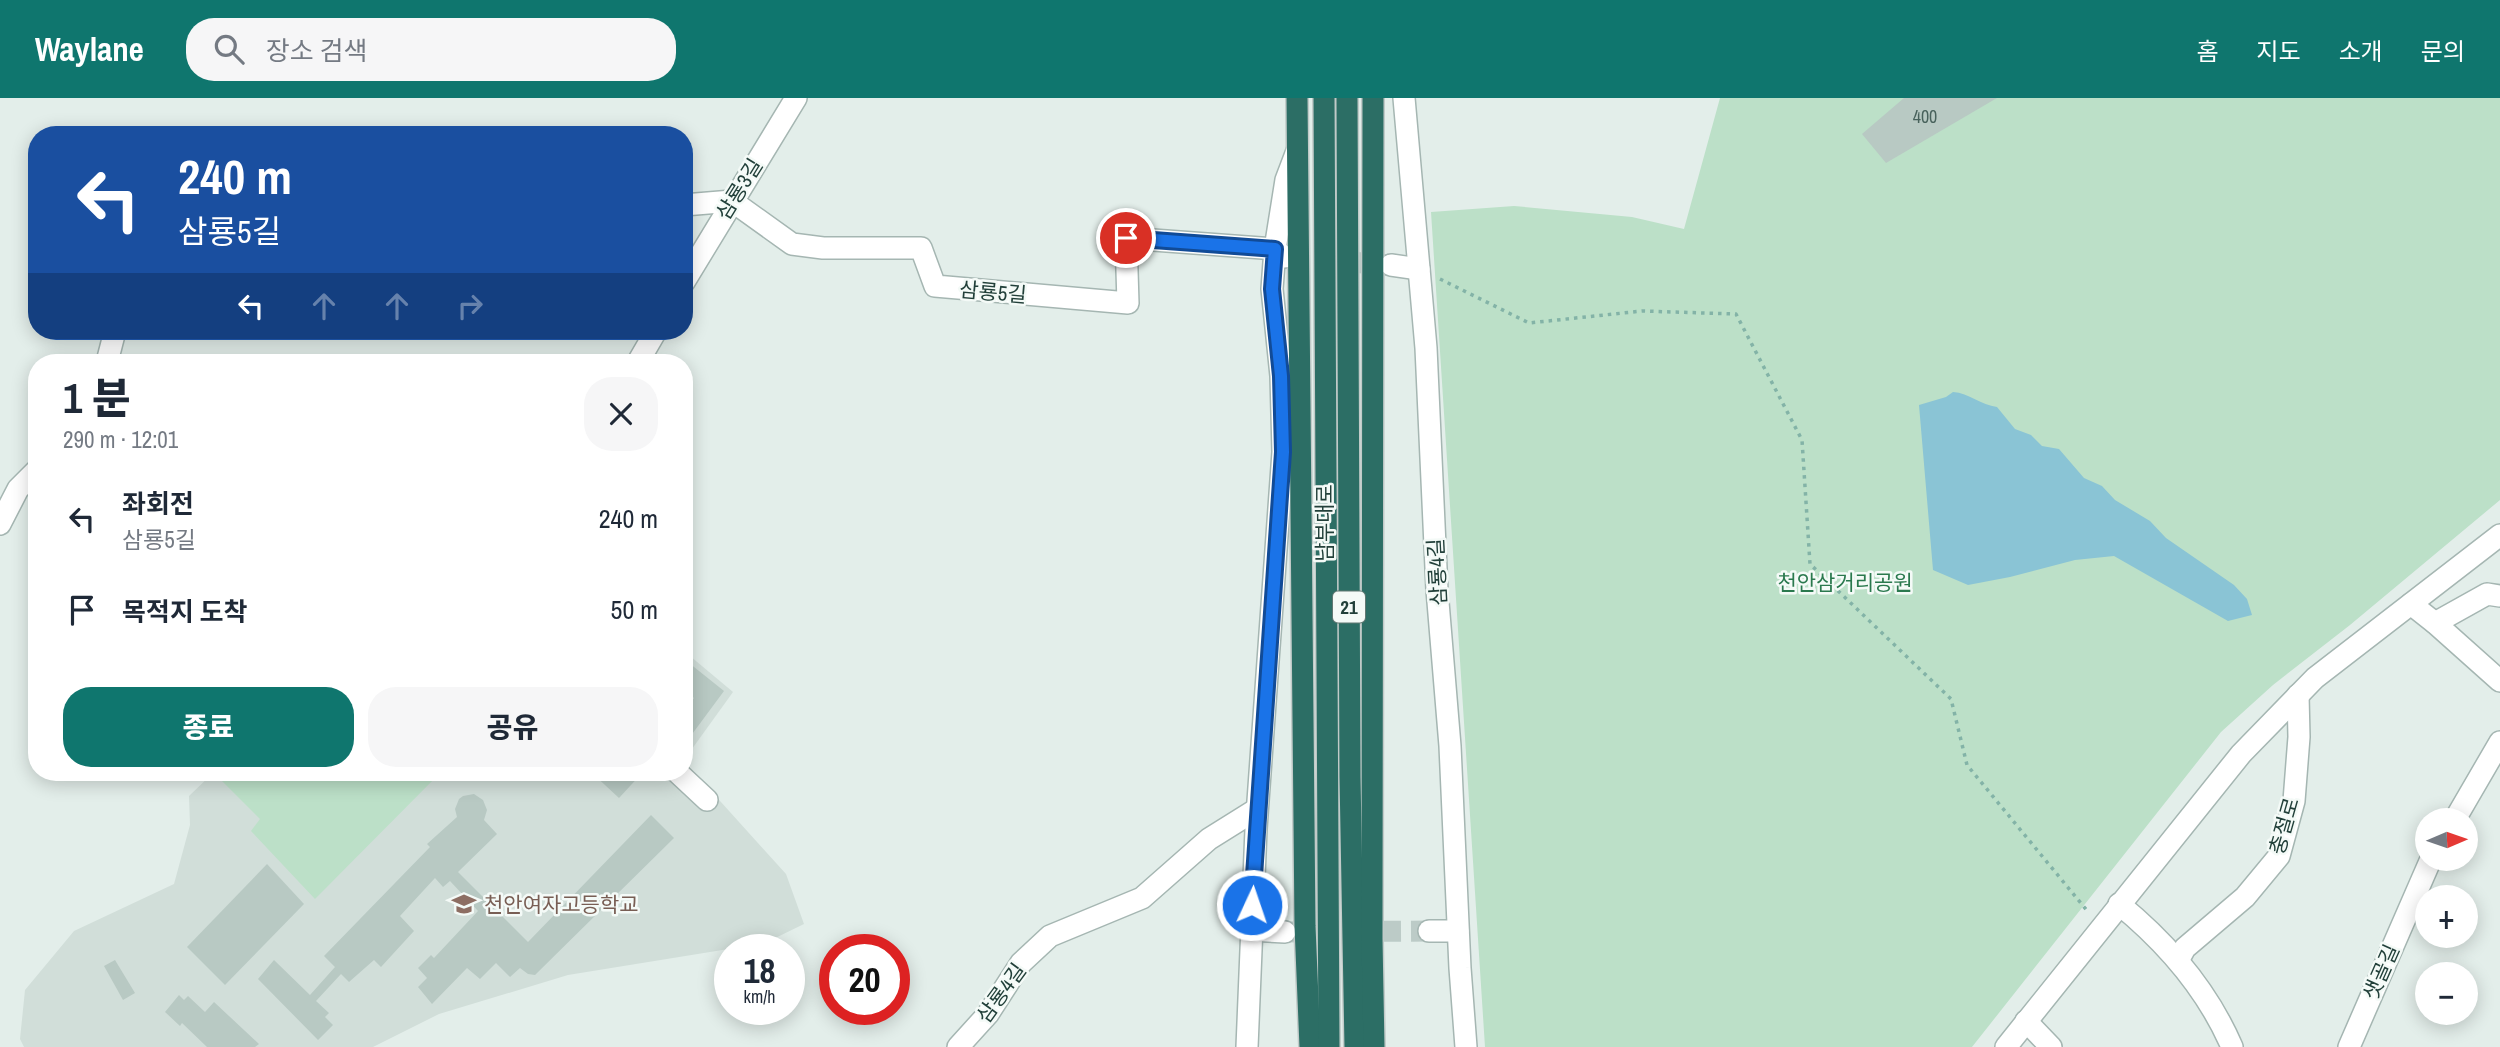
<!DOCTYPE html>
<html lang="ko">
<head>
<meta charset="utf-8">
<style>
  body { margin:0; font-family:"Archivo Narrow","Noto Sans KR",sans-serif; background:#f6f6f7; color:#1f2937; height:100vh; display:flex; flex-direction:column; font-size:26px; white-space:nowrap }
  * { box-sizing:border-box; margin:0 }
  p { font-size:23px; color:#747a83 }
  .icon { flex:none; width:38px; height:38px; fill:none; stroke:currentColor; stroke-width:2; stroke-linecap:round; stroke-linejoin:round }
  .map { position:relative; flex:1; overflow:hidden }
  .panel { position:absolute; left:28px; top:256px; width:665px; height:427px; display:flex; flex-direction:column; background:#fff; border-radius:28px; box-shadow:0 4px 18px #0003 }
  .panel>* { flex:none }
  .hud { position:absolute; left:28px; top:28px; width:665px; height:214px; border-radius:28px; box-shadow:0 4px 18px #0003; background:#1a4fa0; color:#fff; overflow:hidden }
  .needle { width:46px; rotate:88deg }
  .controls { position:absolute; left:2415px; top:710px; display:grid; gap:14px }
  .controls a { display:grid; place-items:center; width:63px; height:63px; border-radius:50%; background:#fff; box-shadow:0 4px 18px #0003; font-size:35px }
  .speed { position:absolute; left:714px; top:836px; display:flex; gap:14px; font-size:35px; font-weight:700; text-align:center }
  .speed>* { display:grid; place-content:center; width:91px; height:91px; border-radius:50%; background:#fff; box-shadow:0 4px 18px #0003; line-height:1 }
  .speed small { font-size:18px; font-weight:400 }
  .speed .limit { border:10px solid #d22; background:#fff; color:#111 }
  .pin { position:absolute; display:grid; place-items:center; width:60px; height:60px; color:#fff; margin:-30px; border:4px solid #fff; border-radius:50%; box-shadow:0 2px 7px #0007 }
  .me { position:absolute; width:77px; margin:-38px; rotate:3deg; stroke-linejoin:round; filter:drop-shadow(0 0 5px #0008) }
  .turn { display:flex; align-items:center; gap:24px; height:147px; padding:0 35px; font-size:32px }
  .turn .icon { width:91px; height:91px; stroke-width:2.5 }
  .turn b { display:block; font-size:49px; line-height:60px }
  .lanes { display:flex; align-items:center; height:66px; padding:0 35px; background:#0003; justify-content:center; gap:35px; direction:ltr }
  .lanes .off { opacity:.35 }
  .round { display:grid; place-items:center; flex:none; width:74px; height:74px; border-radius:28px; background:#f6f6f7 }
  .overview { display:flex; align-items:center; justify-content:space-between; height:119px; padding:0 35px }
  h1 { font-size:42px; font-weight:800; line-height:52px }
  .button { display:flex; gap:14px; margin-top:auto; padding:14px 35px }
  .button a { flex:1; height:80px; border-radius:28px; background:#0f766e; color:#fff; font-size:28px; font-weight:800; line-height:80px; text-align:center }
  .button a+a { background:#f6f6f7; color:#1f2937 }
  ul { padding:0; list-style:none }
  li { display:flex; align-items:center; gap:21px; height:91px; padding:0 35px }
  li div { flex:1 }
  li b { display:block; font-size:26px }
  li em { font-style:normal }
  header { display:flex; align-items:center; gap:42px; box-sizing:border-box; height:98px; padding:0 35px; background:#0f766e; color:#fff }
  header strong { font-size:33px }
  nav { display:flex; gap:38px; margin-inline-start:auto; font-size:24px }
  .search { width:490px; height:63px; background:#f6f6f7; display:flex; align-items:center; gap:18px; box-sizing:border-box; padding:0 24px; border-radius:28px; color:#747a83; font-size:26px }
  .map>svg:first-child { display:block }
</style>
</head>
<body>
<header>
<strong>Waylane</strong>
<div class="search"><svg class="icon" aria-label="search" viewBox="0 0 24 24"><circle cx="10" cy="10" r="6"/><path d="M15 15l6 6"/></svg>장소 검색</div>
<nav><a>홈</a><a>지도</a><a>소개</a><a>문의</a></nav>
</header>
<div class="map">
<svg width="2500" height="949" viewBox="0 0 2500 949">
  <rect width="100%" height="100%" fill="#e3eeea"/>
  <g fill="#d1ded9">
    <path d="M 684,553 L 733,594 L 684,662 Z"/>
    <path d="M 684,663 L 786,776 L 804,826 L 765,845 L 568,877 L 439,916 L 373,949 L 24,949 L 20,941 L 25,892 L 74,833 L 174,786 L 190,727 L 189,698 L 214,674 L 684,674 Z"/>
  </g>
  <g fill="#bce0c8">
    <path d="M 1720,0 L 2500,0 L 2500,402 L 2350,527 L 2273,587 L 2221,634 L 1972,949 L 1485,949 L 1431,114 L 1514,108 L 1632,119 L 1684,131 Z"/>
    <path d="M 223,674 L 441,674 L 315,801 L 251,733 L 260,721 L 218,679 Z"/>
  </g>
  <path fill="#8ac4d5" d="M 1953,294 C 1969,295 1981,307 1997,309 L 2015,331 L 2031,337 L 2042,348 L 2059,351 L 2084,380 L 2102,388 L 2115,402 L 2150,423 L 2166,440 L 2234,487 L 2247,501 L 2252,517 L 2228,523 L 2114,458 L 2075,462 L 2010,479 L 1968,487 L 1933,472 L 1919,307 L 1946,299 Z"/>
  <g fill="#b8c9c3">
    <path d="M 1904,0 L 1997,0 L 1886,65 L 1862,36 Z"/>
    <path d="M 684,561 L 724,593 L 684,647 L 684,611 L 694,600 L 684,592 Z"/>
    <path d="M 591,674 L 643,674 L 619,700 Z"/>
    <path d="M 474,696 L 483,702 L 487,712 L 484,722 L 497,736 L 458,774 L 528,844 L 651,717 L 674,740 L 535,877 L 528,876 L 520,870 L 510,879 L 496,865 L 480,881 L 467,870 L 432,906 L 418,889 L 427,880 L 418,870 L 431,857 L 434,860 L 478,813 L 450,783 L 443,789 L 435,780 L 400,818 L 414,833 L 381,869 L 374,862 L 349,884 L 341,876 L 316,903 L 329,915 L 325,919 L 333,927 L 318,942 L 258,881 L 274,862 L 310,897 L 335,869 L 324,858 L 430,749 L 427,746 L 457,719 L 455,711 L 459,701 L 463,698 Z"/>
    <path d="M 267,766 L 304,806 L 225,887 L 187,849 Z"/>
    <path d="M 115,862 L 135,895 L 123,902 L 104,868 Z"/>
    <path d="M 179,897 L 184,902 L 188,898 L 205,914 L 214,904 L 259,946 L 255,949 L 207,949 L 182,925 L 180,928 L 165,914 Z"/>
  </g>
  <g fill="none" stroke-linecap="round" stroke-linejoin="round">
    <g stroke="#bccbc7" stroke-width="21" stroke-dasharray="21 10" stroke-linecap="butt">
      <path d="M 1284,159 L 1390,167"/>
      <path d="M 1287,834 L 1429,833"/>
    </g>
    <g stroke="#a5b6b2" stroke-width="24">
      <g id="minor">
        <path d="M 1404,0 L 1426,250 L 1437,492 L 1450,648 L 1460,870 L 1466,949"/>
        <path d="M 684,107 L 732,103 L 792,146 L 823,150 L 921,150 L 935,188 L 1128,205 L 1126,140 L 1275,151 L 1284,159"/>
        <path d="M 1391,167 L 1419,171"/>
        <path d="M 684,184 L 796,0"/>
        <path d="M 107,264 L 115,233"/>
        <path d="M 638,264 L 656,233"/>
        <path d="M 0,426 L 18,391 L 37,372"/>
        <path d="M 2411,506 L 2435,525 L 2500,583"/>
        <path d="M 2435,525 L 2487,496 L 2500,498"/>
        <path d="M 677,674 L 707,702"/>
        <path d="M 2454,723 L 2500,644"/>
        <path d="M 2119,806 C 2168,846 2207,891 2232,949"/>
        <path d="M 1250,832 L 1285,834"/>
        <path d="M 1429,833 L 1458,833"/>
        <path d="M 2179,861 L 2185,850 L 2245,799 L 2279,758 L 2294,703 L 2299,639 L 2298,597"/>
        <path d="M 2026,923 L 2051,949"/>
        <path d="M 958,949 L 988,916 L 1021,865 L 1050,838 L 1142,800 L 1209,741 L 1257,711"/>
        <path d="M 1247,949 L 1256,731 L 1283,354 L 1281,278 L 1272,191 L 1275,151 L 1286,82 L 1297,53"/>
        <path d="M 2006,949 L 2241,656 L 2315,580 L 2500,437"/>
        <path d="M 2349,949 L 2431,761"/>
      </g>
    </g>
    <g stroke="#c1cac8" stroke-width="24">
      <g id="highway">
        <path d="M 1297,0 L 1305,828 L 1310,949"/>
        <path d="M 1324,0 L 1329,949"/>
        <path d="M 1347,0 L 1350,679 L 1355,949"/>
        <path d="M 1373,0 L 1372,841 L 1374,949"/>
      </g>
    </g>
    <path stroke="#83b3a7" stroke-width="3.5" stroke-dasharray="3.5 5" stroke-linecap="butt" d="M 1440,181 L 1529,225 L 1642,213 L 1736,216 L 1802,342 L 1810,466 L 1951,601 L 1967,667 L 2089,815"/>
    <use href="#minor" stroke="#fff" stroke-width="21"/>
    <use href="#highway" stroke="#2c6e65" stroke-width="21"/>
  </g>
  <g fill="none" stroke-linecap="round" stroke-linejoin="round">
    <g stroke="#114b97" stroke-width="18">
      <path id="route" d="M 1126,140 L 1275,151 L 1272,191 L 1281,278 L 1283,354 L 1252,807"/>
    </g>
    <use href="#route" stroke="#1a73e8" stroke-width="12"/>
  </g>
  <defs>
    <g id="school-bare" transform="scale(1.89)"><path d="M0-5L7-2L0 1L-7-2ZM-4 1L0 2.5L4 1V4Q0 6-4 4Z" fill="#8d6e63" stroke="#f4faf7" stroke-width="2.5" paint-order="stroke"/></g>
  </defs>
  <g fill-rule="evenodd">
    <use href="#school-bare" x="464" y="806"/>
  </g>
  <g text-anchor="middle" dominant-baseline="central" stroke-width="5" stroke-linejoin="round" paint-order="stroke">
    <g font-size="18" fill="#48625c">
      <text x="1925" y="18">400</text>
    </g>
    <rect fill="#f4faf7" stroke="#617873" stroke-width="2" x="1333" y="493.5" width="32" height="31" rx="5"/>
    <g font-size="19" font-weight="bold" fill="#22403a">
      <text x="1349" y="509">21</text>
    </g>
    <g font-size="21" fill="#22403a" stroke="#f4faf7">
      <text transform="translate(739 91) rotate(-58)">삼룡3길</text>
      <text transform="translate(993 194) rotate(5)">삼룡5길</text>
      <text transform="translate(1324 425) rotate(-90)">남부대로</text>
      <text transform="translate(1437 474) rotate(-93)">삼룡4길</text>
      <text transform="translate(2284 728) rotate(-74)">충절로</text>
      <text transform="translate(2381 874) rotate(-66)">샛골길</text>
      <text transform="translate(1001 895) rotate(-54)">삼룡4길</text>
    </g>
    <g font-size="21" fill="#2a794e" stroke="#f4faf7">
      <text x="1845" y="484">천안삼거리공원</text>
    </g>
    <g font-size="21" fill="#785e54" stroke="#f4faf7" text-anchor="start">
      <text x="484" y="806">천안여자고등학교</text>
    </g>
  </g>
</svg>
<div class="controls">
<a><svg class="needle" viewBox="-14 -14 28 28"><path d="M0-13l5 13h-10z" fill="#e53935"/><path d="M0 13l5-13h-10z" fill="#747a83"/></svg></a>
<a>+</a>
<a>−</a>
</div>
<div class="speed"><div>18<small>km/h</small></div><div class="limit">20</div></div>
<div class="pin" style="left:1126px;top:140px;background:#d93025"><svg class="icon" aria-label="arrive" viewBox="0 0 24 24"><path d="M6 21V4h12l-3 4 3 4H6"/></svg></div>
<svg class="me" style="left:1252px;top:807px" viewBox="-20 -20 40 40"><circle r="17" fill="#1a73e8" stroke="#fff" stroke-width="3"/><path d="M0-11L8 9 0 5-8 9z" fill="#fff"/></svg>
<div class="hud">
<div class="turn"><svg class="icon" aria-label="left" viewBox="0 0 24 24"><path d="M17 20v-9H6M10 6l-5 5 5 5"/></svg><div><b>240 m</b>삼룡5길</div></div>
<div class="lanes"><svg class="icon" aria-label="left" viewBox="0 0 24 24"><path d="M17 20v-9H6M10 6l-5 5 5 5"/></svg><svg class="icon off" aria-label="ahead" viewBox="0 0 24 24"><path d="M12 20V5M6 11l6-6 6 6"/></svg><svg class="icon off" aria-label="ahead" viewBox="0 0 24 24"><path d="M12 20V5M6 11l6-6 6 6"/></svg><svg class="icon off" aria-label="right" viewBox="0 0 24 24"><path d="M7 20v-9h11M14 6l5 5-5 5"/></svg></div>
</div>
<section class="panel">
<div class="overview"><div><h1>1 분</h1><p>290 m · 12:01</p></div><a class="round"><svg class="icon" aria-label="close" viewBox="0 0 24 24"><path d="M6 6l12 12M18 6L6 18"/></svg></a></div>
<ul>
<li><svg class="icon" aria-label="left" viewBox="0 0 24 24"><path d="M17 20v-9H6M10 6l-5 5 5 5"/></svg><div><b>좌회전</b><p>삼룡5길</p></div><em>240 m</em></li>
<li><svg class="icon" aria-label="arrive" viewBox="0 0 24 24"><path d="M6 21V4h12l-3 4 3 4H6"/></svg><div><b>목적지 도착</b></div><em>50 m</em></li>
</ul>
<div class="button"><a>종료</a><a>공유</a></div>
</section>
</div>
</body>
</html>
